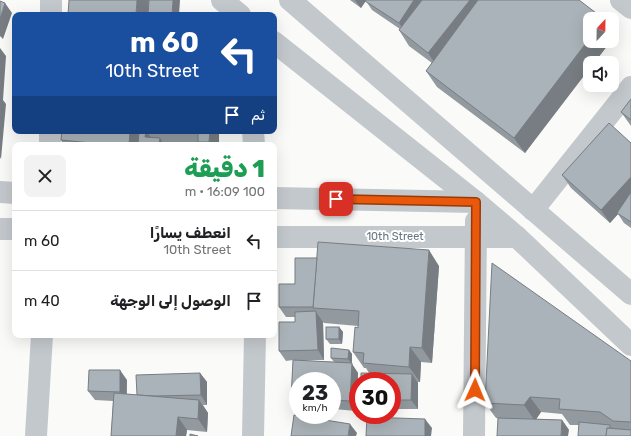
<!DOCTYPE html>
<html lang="ar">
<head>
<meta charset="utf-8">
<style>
  body { margin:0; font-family:Rubik,"Noto Sans Arabic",sans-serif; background:#f2f2f2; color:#202124; direction:rtl; height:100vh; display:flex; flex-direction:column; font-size:15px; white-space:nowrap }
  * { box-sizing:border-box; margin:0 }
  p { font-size:13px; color:#757577 }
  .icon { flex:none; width:22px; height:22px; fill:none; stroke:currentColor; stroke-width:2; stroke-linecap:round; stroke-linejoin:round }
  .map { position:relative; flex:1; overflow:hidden; direction:ltr }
  .sheet { position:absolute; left:12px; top:142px; width:265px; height:196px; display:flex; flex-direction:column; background:#fff; border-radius:8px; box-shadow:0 4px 16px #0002; direction:rtl }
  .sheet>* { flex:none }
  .top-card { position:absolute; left:12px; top:12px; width:265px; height:122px; border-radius:8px; box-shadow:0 4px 16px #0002; direction:rtl; background:#1a4fa0; color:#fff; overflow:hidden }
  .needle { width:26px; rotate:22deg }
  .tools { position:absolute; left:583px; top:12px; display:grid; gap:8px }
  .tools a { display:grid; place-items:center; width:36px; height:36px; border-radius:8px; background:#fff; box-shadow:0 4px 16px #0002; font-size:20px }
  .speed { position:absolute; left:289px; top:372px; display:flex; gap:8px; font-size:20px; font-weight:700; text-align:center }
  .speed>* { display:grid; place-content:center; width:52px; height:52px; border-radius:50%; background:#fff; box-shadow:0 4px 16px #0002; line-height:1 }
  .speed small { font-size:10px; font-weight:400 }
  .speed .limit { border:6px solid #d22; background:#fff; color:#111 }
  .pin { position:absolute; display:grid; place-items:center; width:34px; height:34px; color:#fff; margin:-17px; border-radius:8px; box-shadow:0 2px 6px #0006 }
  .me { position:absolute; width:44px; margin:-22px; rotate:1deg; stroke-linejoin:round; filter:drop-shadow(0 0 3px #0008) }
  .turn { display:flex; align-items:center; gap:14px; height:84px; padding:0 12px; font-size:18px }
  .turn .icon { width:52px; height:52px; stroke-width:2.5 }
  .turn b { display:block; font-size:28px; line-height:34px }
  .then { display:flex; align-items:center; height:38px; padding:0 12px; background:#0003; gap:8px; font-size:15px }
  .round { display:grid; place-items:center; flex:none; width:42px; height:42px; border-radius:8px; background:#f2f2f2 }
  .overview { display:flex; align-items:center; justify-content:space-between; height:68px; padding:0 12px }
  h1 { font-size:24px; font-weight:800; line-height:30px; color:#1e9e55 }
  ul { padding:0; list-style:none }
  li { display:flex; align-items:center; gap:12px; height:60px; padding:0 12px; border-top:1px solid #e0e0e0 }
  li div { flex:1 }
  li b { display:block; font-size:15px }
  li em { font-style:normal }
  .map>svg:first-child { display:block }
</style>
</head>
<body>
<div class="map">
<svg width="631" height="436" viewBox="0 0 631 436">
  <rect width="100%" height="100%" fill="#fafaf8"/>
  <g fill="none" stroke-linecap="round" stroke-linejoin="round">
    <g stroke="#c3c8cc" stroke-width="22">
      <path d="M 222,0 L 240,15"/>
      <path d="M 290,0 L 631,294"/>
      <path d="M 621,0 L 631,8"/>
      <path d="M 51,15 L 51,0"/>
      <path d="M 274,42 L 476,202 L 517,237 L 631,345"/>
      <path d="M 253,131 L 254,145"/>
      <path d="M 50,145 L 50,131"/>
      <path d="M 0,192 L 15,193"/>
      <path d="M 274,198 L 476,202"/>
      <path d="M 533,210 L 631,87"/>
      <path d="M 0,229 L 15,229"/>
      <path d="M 274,237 L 517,237"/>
      <path d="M 36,436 L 42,335"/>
      <path d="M 253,436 L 255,335"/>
      <path d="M 474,436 L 476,221"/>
    </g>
  </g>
  <g fill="#929a9f">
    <path d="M 350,0 L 579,0 L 611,41 L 594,63 L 590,63 L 525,153 L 437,87 L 426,71 L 432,63 L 409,46 L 399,30 L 400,29 L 372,10 L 366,1 L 361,8 Z"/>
    <path d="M 631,99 L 631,126 L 621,112 Z"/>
    <path d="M 62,131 L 219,131 L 219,145 L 163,144 L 164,145 L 64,145 L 61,140 Z"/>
    <path d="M 631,143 L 631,228 L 624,223 L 618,214 L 610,223 L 571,188 L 562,175 Z"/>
    <path d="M 439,266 L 432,363 L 421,362 L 420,382 L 418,382 L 418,409 L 392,409 L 392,381 L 369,373 L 366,368 L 364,368 L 353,352 L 358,326 L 324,323 L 323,322 L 324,360 L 299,360 L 334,362 L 331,358 L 349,350 L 352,354 L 352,364 L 358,373 L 356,411 L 334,409 L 332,407 L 332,381 L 298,381 L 298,408 L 297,408 L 291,399 L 293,360 L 286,361 L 279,351 L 295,322 L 295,317 L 286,317 L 279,307 L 295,284 Z"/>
    <path d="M 339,327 L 343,332 L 342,344 L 330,344 L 326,339 Z"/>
    <path d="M 631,361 L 631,436 L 579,425 L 570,425 L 562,414 L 541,412 L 536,419 L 562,420 L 569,430 L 496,418 L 485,403 Z"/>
    <path d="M 200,373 L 207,382 L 207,405 L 203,405 L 208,413 L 207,432 L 187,430 L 186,436 L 111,436 L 113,401 L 95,400 L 88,391 L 127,380 L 127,394 L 137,395 Z"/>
  </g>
  <g fill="#777d82">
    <path d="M 137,0 L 149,0 L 148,15 L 136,15 Z"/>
    <path d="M 173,0 L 180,0 L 179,15 L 172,15 Z"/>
    <path d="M 355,0 L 366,0 L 361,8 Z"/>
    <path d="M 414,0 L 427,0 L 405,32 L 399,23 Z"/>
    <path d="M 470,0 L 482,0 L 439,69 L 428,53 Z"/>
    <path d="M 5,3 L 12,13 L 3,39 L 0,36 L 0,19 Z"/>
    <path d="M 612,30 L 615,35 L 612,39 Z"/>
    <path d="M 590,38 L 590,41 L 611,41 L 594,63 L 590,63 L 590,68 L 525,153 L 514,138 Z"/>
    <path d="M 0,48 L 6,56 L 3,100 L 6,104 L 1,159 L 0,157 Z"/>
    <path d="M 130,131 L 141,131 L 139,145 L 129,145 Z"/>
    <path d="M 146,131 L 155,143 L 145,137 Z"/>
    <path d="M 210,131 L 219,131 L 219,145 L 211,145 L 209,142 Z"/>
    <path d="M 160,138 L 164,145 L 159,145 Z"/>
    <path d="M 631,177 L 631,200 L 617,213 L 618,214 L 610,223 L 601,210 Z"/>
    <path d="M 429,250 L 439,266 L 432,363 L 422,348 Z"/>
    <path d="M 316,312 L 323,322 L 324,360 L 318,350 Z"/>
    <path d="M 339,327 L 343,332 L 342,344 L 339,339 Z"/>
    <path d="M 410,347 L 421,362 L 420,382 L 409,367 Z"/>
    <path d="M 349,350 L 352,354 L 352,364 L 358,373 L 356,411 L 350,401 L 352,364 L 348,359 Z"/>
    <path d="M 120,370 L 127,380 L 126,401 L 120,392 Z"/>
    <path d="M 200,373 L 207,382 L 207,405 L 201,395 Z"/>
    <path d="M 412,374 L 418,383 L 418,409 L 411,400 Z"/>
    <path d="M 530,397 L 541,412 L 535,421 L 524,405 Z"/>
    <path d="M 199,400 L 208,413 L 207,432 L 198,419 Z"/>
    <path d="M 178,417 L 187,430 L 186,436 L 176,436 Z"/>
    <path d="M 425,419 L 432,428 L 431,436 L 425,436 Z"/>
    <path d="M 562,420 L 569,430 L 568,436 L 561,436 Z"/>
    <path d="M 350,424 L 357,433 L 356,436 L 348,436 Z"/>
  </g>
  <g fill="#aab3b9" stroke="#777d82">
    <path d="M 69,0 L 137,0 L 136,15 L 68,15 Z"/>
    <path d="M 149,0 L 173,0 L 172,15 L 148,15 Z"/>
    <path d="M 366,0 L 414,0 L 399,23 L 365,1 Z"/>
    <path d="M 422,0 L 470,0 L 428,53 L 399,30 Z"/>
    <path d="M 478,0 L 579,0 L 604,19 L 590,19 L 590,38 L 514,138 L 426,71 Z"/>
    <path d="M 0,1 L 5,3 L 0,19 Z"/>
    <path d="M 631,99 L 631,120 L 621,112 Z"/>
    <path d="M 609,123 L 631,143 L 631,177 L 601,210 L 562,175 Z"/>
    <path d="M 62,131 L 130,131 L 129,145 L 112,145 L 61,140 Z"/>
    <path d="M 139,131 L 146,131 L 145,137 L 160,138 L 159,145 L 138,145 Z"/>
    <path d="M 168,131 L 210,131 L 209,142 L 198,142 L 198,132 Z"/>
    <path d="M 631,192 L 631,222 L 617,213 Z"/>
    <path d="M 318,242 L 429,250 L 422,348 L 410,347 L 409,367 L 363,363 L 364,353 L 353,352 L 355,327 L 358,328 L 359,311 L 313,308 Z"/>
    <path d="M 295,258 L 317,258 L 313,307 L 279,307 L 279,284 L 295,284 Z"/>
    <path d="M 492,263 L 631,361 L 631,422 L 613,421 L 600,412 L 559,409 L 560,399 L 530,397 L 524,405 L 485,403 Z"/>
    <path d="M 316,311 L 316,312 L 318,350 L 279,351 L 279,322 L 295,322 L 295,312 Z"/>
    <rect x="326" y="327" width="13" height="12"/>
    <path d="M 331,348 L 349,350 L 348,359 L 331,358 Z"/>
    <path d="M 293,360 L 352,363 L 350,401 L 332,400 L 332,381 L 298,381 L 298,399 L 291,399 Z"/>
    <path d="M 89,370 L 120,370 L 120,392 L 88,391 Z"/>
    <path d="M 200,373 L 201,395 L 155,396 L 137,395 L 136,375 Z"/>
    <path d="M 361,373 L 412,374 L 411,400 L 392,400 L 392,381 L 361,381 Z"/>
    <path d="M 114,393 L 199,400 L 198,419 L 178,417 L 176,436 L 111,436 Z"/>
    <path d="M 294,415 L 350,424 L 348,436 L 291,436 Z"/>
    <path d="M 367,417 L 425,419 L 425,436 L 366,436 Z"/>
    <path d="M 498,418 L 562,420 L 561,436 L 497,436 Z"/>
    <path d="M 579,422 L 610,425 L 610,428 L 607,428 L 606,436 L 578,436 Z"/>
    <path d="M 607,428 L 631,430 L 631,436 L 606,436 Z"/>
    <path d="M 190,434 L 198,436 L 190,436 Z"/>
  </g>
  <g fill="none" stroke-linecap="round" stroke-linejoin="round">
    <g stroke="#983908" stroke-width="10">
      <path id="route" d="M 336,199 L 476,202 L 475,390"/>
    </g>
    <use href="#route" stroke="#ea580c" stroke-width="7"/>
  </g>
  <g text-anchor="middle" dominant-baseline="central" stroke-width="4" stroke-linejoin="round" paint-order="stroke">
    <g font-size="11" fill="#657683" stroke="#fff">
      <text x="395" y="236">10th Street</text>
    </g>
  </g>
</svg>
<div class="tools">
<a><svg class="needle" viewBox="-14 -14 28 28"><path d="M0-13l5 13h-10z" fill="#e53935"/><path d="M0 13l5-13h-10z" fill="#757577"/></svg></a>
<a><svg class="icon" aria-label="sound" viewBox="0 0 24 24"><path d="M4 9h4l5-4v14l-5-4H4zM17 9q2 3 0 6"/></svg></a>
</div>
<div class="speed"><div>23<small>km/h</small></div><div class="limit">30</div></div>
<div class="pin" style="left:336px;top:199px;background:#d93025"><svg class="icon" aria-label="arrive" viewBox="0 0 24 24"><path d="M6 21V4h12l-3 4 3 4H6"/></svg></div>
<svg class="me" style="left:475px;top:390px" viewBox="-20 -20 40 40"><path d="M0-17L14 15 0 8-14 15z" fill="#ea580c" stroke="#fff" stroke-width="4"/></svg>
<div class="top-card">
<div class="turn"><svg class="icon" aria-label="left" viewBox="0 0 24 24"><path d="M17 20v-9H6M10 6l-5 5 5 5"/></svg><div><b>60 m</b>10th Street</div></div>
<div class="then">ثم<svg class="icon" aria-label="arrive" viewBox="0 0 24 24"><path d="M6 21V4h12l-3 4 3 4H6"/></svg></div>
</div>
<section class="sheet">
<div class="overview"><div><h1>1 دقيقة</h1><p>100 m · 16:09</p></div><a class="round"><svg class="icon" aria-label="close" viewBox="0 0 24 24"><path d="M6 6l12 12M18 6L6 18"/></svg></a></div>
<ul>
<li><svg class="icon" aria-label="left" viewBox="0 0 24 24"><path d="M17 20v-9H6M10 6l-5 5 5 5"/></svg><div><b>انعطف يسارًا</b><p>10th Street</p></div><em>60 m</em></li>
<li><svg class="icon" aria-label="arrive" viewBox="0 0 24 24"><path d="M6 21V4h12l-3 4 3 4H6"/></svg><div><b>الوصول إلى الوجهة</b></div><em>40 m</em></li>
</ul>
</section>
</div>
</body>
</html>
